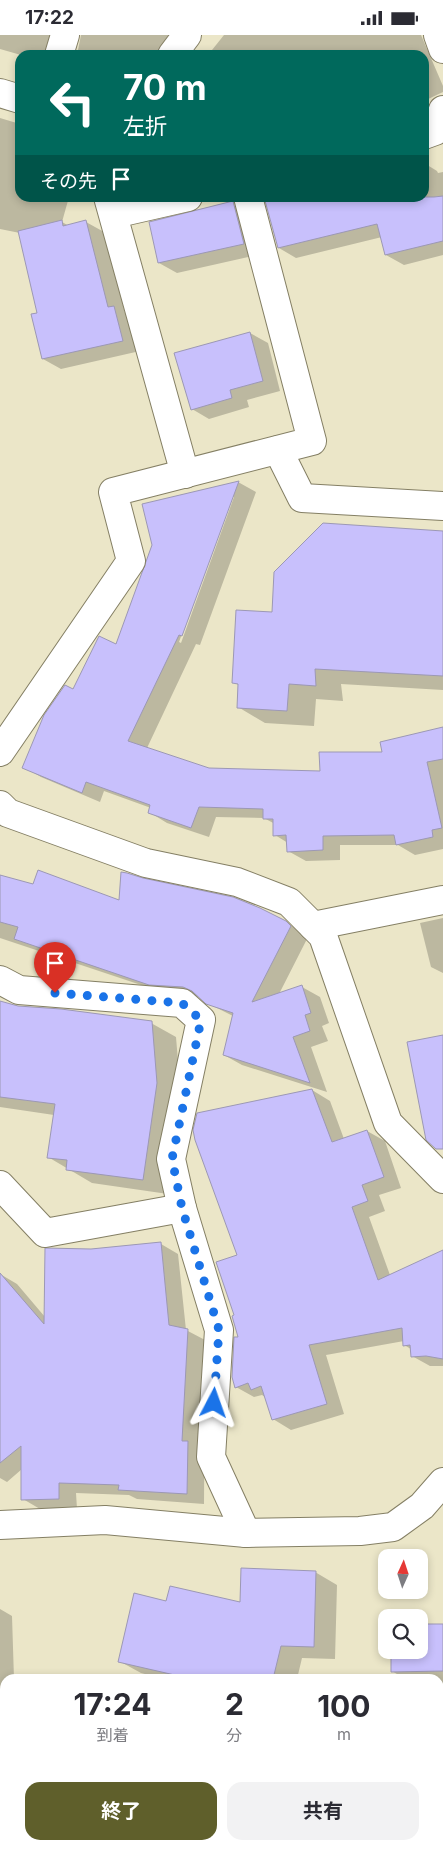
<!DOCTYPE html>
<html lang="ja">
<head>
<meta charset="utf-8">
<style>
  body { margin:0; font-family:Inter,"Noto Sans JP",sans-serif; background:#f2f2f3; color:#2b2b33; height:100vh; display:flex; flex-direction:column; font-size:19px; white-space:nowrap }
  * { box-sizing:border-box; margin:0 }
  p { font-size:16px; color:#7c7c81 }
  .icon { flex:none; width:28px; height:28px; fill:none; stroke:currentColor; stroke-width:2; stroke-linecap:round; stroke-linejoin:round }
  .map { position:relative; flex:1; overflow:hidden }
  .panel { position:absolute; left:0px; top:1639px; width:444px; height:176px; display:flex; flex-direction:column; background:#fff; border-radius:15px 15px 0 0; box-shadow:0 2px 8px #0003 }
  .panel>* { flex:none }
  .banner { position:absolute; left:15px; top:15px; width:414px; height:152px; border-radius:15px; box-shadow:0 2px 8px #0003; background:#00695c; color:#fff; overflow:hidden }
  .needle { width:32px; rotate:3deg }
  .fabs { position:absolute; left:378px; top:1514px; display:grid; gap:10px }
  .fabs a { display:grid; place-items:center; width:50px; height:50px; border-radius:10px; background:#fff; box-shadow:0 2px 8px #0003; font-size:25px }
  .pin { position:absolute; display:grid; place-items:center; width:42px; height:42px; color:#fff; margin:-51px -21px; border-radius:50% 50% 50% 0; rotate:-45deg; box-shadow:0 0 5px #0007 }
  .pin .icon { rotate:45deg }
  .me { position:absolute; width:55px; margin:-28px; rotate:4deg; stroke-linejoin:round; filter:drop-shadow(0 0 4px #0008) }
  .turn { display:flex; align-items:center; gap:18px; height:105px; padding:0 25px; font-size:22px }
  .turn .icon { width:65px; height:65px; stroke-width:2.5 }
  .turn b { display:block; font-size:35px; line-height:42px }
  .then { display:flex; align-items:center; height:48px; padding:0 25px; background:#0003; gap:10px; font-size:19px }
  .eta { display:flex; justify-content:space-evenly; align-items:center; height:85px; text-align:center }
  .eta b { font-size:30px; font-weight:700; line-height:35px }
  .action { display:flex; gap:10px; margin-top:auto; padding:10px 25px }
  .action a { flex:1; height:58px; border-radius:15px; background:#5f5f2b; color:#fff; font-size:20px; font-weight:700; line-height:58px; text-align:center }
  .action a+a { background:#f2f2f3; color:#2b2b33 }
  .status { display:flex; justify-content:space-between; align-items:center; height:35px; padding:0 25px; background:#fff; direction:ltr }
  .status svg { height:14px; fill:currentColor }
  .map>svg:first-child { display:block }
</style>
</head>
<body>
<div class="status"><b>17:22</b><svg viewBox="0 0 49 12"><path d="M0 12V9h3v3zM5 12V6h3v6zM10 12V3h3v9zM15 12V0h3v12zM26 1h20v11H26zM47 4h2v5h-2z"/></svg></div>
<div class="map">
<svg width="443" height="1814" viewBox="0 0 443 1814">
  <rect width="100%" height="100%" fill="#ebe6c8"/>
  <g fill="#0003" fill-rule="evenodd">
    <path d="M 0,0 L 72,0 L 47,20 L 33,16 L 32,20 L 21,20 L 0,14 Z"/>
    <path d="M 81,0 L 168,0 L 167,5 L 174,20 L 77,20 Z"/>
    <path d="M 224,0 L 421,0 L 443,51 L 443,57 L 424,66 L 424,20 L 208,20 Z"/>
    <path d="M 0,83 L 20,89 L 20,162 L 69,162 L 62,187 L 69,191 L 86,187 L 104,197 L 125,278 L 133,283 L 140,316 L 61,334 L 43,324 L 39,279 L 20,198 L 0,194 Z"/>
    <path d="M 424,128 L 437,136 L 438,138 L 443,137 L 443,220 L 404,230 L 386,220 L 382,202 L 296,223 L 279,213 L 424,162 Z"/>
    <path d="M 233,171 L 251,181 L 261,219 L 177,238 L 159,228 Z"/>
    <path d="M 250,298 L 268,308 L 280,356 L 247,365 L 249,372 L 209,384 L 192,374 Z"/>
    <path d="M 238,447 L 256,457 L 200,610 L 196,609 L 147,713 L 209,734 L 321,737 L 384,718 L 443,694 L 443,814 L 415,820 L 398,810 L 340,810 L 340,825 L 306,826 L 288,816 L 288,808 L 275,800 L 275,789 L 264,783 L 216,782 L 209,802 L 167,788 L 149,777 L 151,773 L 104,756 L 100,767 L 41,742 L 24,732 L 74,655 L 117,610 ZM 232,462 L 234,462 L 181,608 L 179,607 Z"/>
    <path d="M 443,497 L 443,655 L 341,649 L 343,666 L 316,664 L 314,691 L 265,688 L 238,672 L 239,650 L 233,647 L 273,578 Z"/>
    <path d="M 0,841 L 34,851 L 120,867 L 285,887 L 304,898 L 308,902 L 279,959 L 302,952 L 320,962 L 329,988 L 322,991 L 328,1006 L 311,1012 L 327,1057 L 242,1030 L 224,1020 L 233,981 L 207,968 L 200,962 L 168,959 L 0,903 Z"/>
    <path d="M 443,883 L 443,938 L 431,932 L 420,888 Z"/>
    <path d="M 0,967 L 17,972 L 151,988 L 176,1002 L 181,1063 L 168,1159 L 92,1148 L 48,1122 L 54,1080 L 0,1072 Z"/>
    <path d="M 312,1055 L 330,1066 L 344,1104 L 367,1096 L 385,1106 L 401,1153 L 379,1160 L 385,1176 L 369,1182 L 399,1265 L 443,1273 L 443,1331 L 430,1331 L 412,1321 L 411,1314 L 404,1310 L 404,1306 L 326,1320 L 344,1379 L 291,1395 L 273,1384 L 265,1362 L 262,1360 L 254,1362 L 236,1352 L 240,1304 L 236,1281 L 238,1221 Z"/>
    <path d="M 161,1209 L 178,1219 L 186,1295 L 205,1305 L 204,1469 L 137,1464 L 129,1460 L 76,1458 L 77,1474 L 40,1474 L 23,1464 L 22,1434 L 7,1447 L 0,1443 L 0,1239 L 17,1249 L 45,1282 L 91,1215 Z"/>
    <path d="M 315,1537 L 337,1550 L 335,1624 L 302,1623 L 297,1644 L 164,1644 L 141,1638 L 119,1626 L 167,1567 L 241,1569 Z"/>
    <path d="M 0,1574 L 12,1581 L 14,1644 L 5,1644 L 5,1810 L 66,1810 L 66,1814 L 0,1814 Z"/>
    <path d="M 443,1590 L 443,1673 L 439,1673 L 439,1644 L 405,1644 L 392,1636 L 392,1615 L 419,1615 L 419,1591 Z"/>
    <path d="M 149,1810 L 375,1810 L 374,1814 L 144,1814 Z"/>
  </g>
  <g fill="#c8c0fc" stroke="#9c98b4">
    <path d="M 443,161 L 443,206 L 385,220 L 377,189 L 278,213 L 264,162 L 434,162 Z"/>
    <path d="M 233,166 L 244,209 L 158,228 L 149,187 Z"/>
    <path d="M 62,185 L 63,191 L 86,185 L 108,272 L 114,271 L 123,306 L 42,324 L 31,279 L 37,278 L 18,196 Z"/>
    <path d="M 250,297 L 263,346 L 230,355 L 232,363 L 191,375 L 174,318 Z"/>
    <path d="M 239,446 L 182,601 L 179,600 L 128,706 L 209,733 L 320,736 L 319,717 L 382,717 L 380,707 L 443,692 L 443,724 L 427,727 L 442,793 L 432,795 L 433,802 L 396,810 L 394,800 L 323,801 L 323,815 L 287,817 L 286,800 L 273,801 L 273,784 L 263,784 L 263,774 L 199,772 L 191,793 L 148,778 L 150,770 L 86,747 L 82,758 L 22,733 L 44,680 L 65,650 L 73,654 L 99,601 L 116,609 L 152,510 L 142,469 Z"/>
    <path d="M 323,488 L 443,496 L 443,641 L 315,634 L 316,651 L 289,649 L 287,676 L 237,673 L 238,649 L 232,648 L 236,575 L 272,577 L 274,537 Z"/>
    <path d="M 38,835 L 119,865 L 121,837 L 127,838 L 143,843 L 233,862 L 260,873 L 286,886 L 291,891 L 252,967 L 302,950 L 311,978 L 305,980 L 310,996 L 293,1002 L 310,1048 L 223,1020 L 233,978 L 206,969 L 192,956 L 183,952 L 149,950 L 14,904 L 18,892 L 0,887 L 0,840 L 33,849 Z"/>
    <path d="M 0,966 L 18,971 L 61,974 L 152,986 L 157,1048 L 143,1145 L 66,1135 L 67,1125 L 47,1123 L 55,1069 L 0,1062 Z"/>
    <path d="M 443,1000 L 443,1114 L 436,1114 L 426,1105 L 407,1007 Z"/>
    <path d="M 312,1054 L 332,1107 L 367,1095 L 384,1142 L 362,1150 L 368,1166 L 352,1172 L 378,1245 L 443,1215 L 443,1324 L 426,1321 L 411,1322 L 410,1310 L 403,1311 L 402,1293 L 309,1310 L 327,1369 L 272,1385 L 261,1351 L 251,1355 L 248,1348 L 235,1353 L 232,1342 L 234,1302 L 238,1302 L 232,1281 L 234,1280 L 216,1227 L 237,1220 L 195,1105 L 193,1095 L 197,1078 Z"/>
    <path d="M 161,1207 L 169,1290 L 188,1294 L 182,1406 L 188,1406 L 187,1459 L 118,1455 L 119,1450 L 59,1448 L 59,1464 L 21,1465 L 21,1411 L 0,1428 L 0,1238 L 44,1289 L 45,1213 L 91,1214 Z"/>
    <path d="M 241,1533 L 316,1536 L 314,1612 L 281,1611 L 273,1644 L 192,1644 L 118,1627 L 134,1558 L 166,1566 L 170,1551 L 240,1567 Z"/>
    <path d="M 419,1589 L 443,1589 L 443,1636 L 391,1637 L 391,1615 L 419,1615 Z"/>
  </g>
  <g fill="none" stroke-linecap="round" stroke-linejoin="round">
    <g stroke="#847f64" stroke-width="30">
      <g id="minor">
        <path d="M 438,0 L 443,14"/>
        <path d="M 59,20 L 65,0"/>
        <path d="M 172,20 L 187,0"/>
        <path d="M 0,58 L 20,64"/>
        <path d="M 424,100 L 435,96 L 443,75"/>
        <path d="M 108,162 L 185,439"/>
        <path d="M 114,179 L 188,162"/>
        <path d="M 278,415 L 302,463 L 443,471"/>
        <path d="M 0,717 L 131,526 L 113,457 L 312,406 L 248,162"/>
        <path d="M 0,770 L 8,778 L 146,828 L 237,847 L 289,867 L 323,901 L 388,1088 L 443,1144"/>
        <path d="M 313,891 L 443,865"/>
        <path d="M 0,945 L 19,955 L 182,968 L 201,985 L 171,1124 L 182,1173"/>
        <path d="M 0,1150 L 45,1198 L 182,1173 L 219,1295 L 211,1422 L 246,1498"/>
        <path d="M 0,1490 L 105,1485 L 246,1498 L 360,1496 L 393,1492 L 422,1471 L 443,1447"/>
        <path d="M 439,1792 L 443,1797"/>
      </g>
    </g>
    <use href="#minor" stroke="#fff" stroke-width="28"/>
  </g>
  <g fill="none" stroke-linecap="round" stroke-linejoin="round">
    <path stroke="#1a73e8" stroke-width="9" stroke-dasharray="0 16.2" d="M 55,958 L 182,968 L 201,985 L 172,1124 L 182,1173 L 219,1295 L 214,1368"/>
  </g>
</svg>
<div class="fabs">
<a><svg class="needle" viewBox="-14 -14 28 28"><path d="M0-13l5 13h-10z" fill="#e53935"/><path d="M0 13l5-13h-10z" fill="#7c7c81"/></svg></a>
<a><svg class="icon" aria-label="search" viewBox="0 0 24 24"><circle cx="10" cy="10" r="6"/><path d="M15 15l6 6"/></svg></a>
</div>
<div class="pin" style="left:55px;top:958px;background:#d93025"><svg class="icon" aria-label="arrive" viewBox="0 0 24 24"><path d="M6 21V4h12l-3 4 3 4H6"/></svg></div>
<svg class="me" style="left:214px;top:1368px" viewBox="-20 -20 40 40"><path d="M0-17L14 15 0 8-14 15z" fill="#1a73e8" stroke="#fff" stroke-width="4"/></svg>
<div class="banner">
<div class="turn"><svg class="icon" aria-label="left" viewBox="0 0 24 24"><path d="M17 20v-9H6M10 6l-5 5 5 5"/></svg><div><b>70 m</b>左折</div></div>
<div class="then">その先<svg class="icon" aria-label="arrive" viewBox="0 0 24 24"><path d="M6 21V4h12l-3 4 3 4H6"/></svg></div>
</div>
<section class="panel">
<div class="eta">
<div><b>17:24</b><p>到着</p></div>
<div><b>2</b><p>分</p></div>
<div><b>100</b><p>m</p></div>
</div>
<div class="action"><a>終了</a><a>共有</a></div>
</section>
</div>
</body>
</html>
